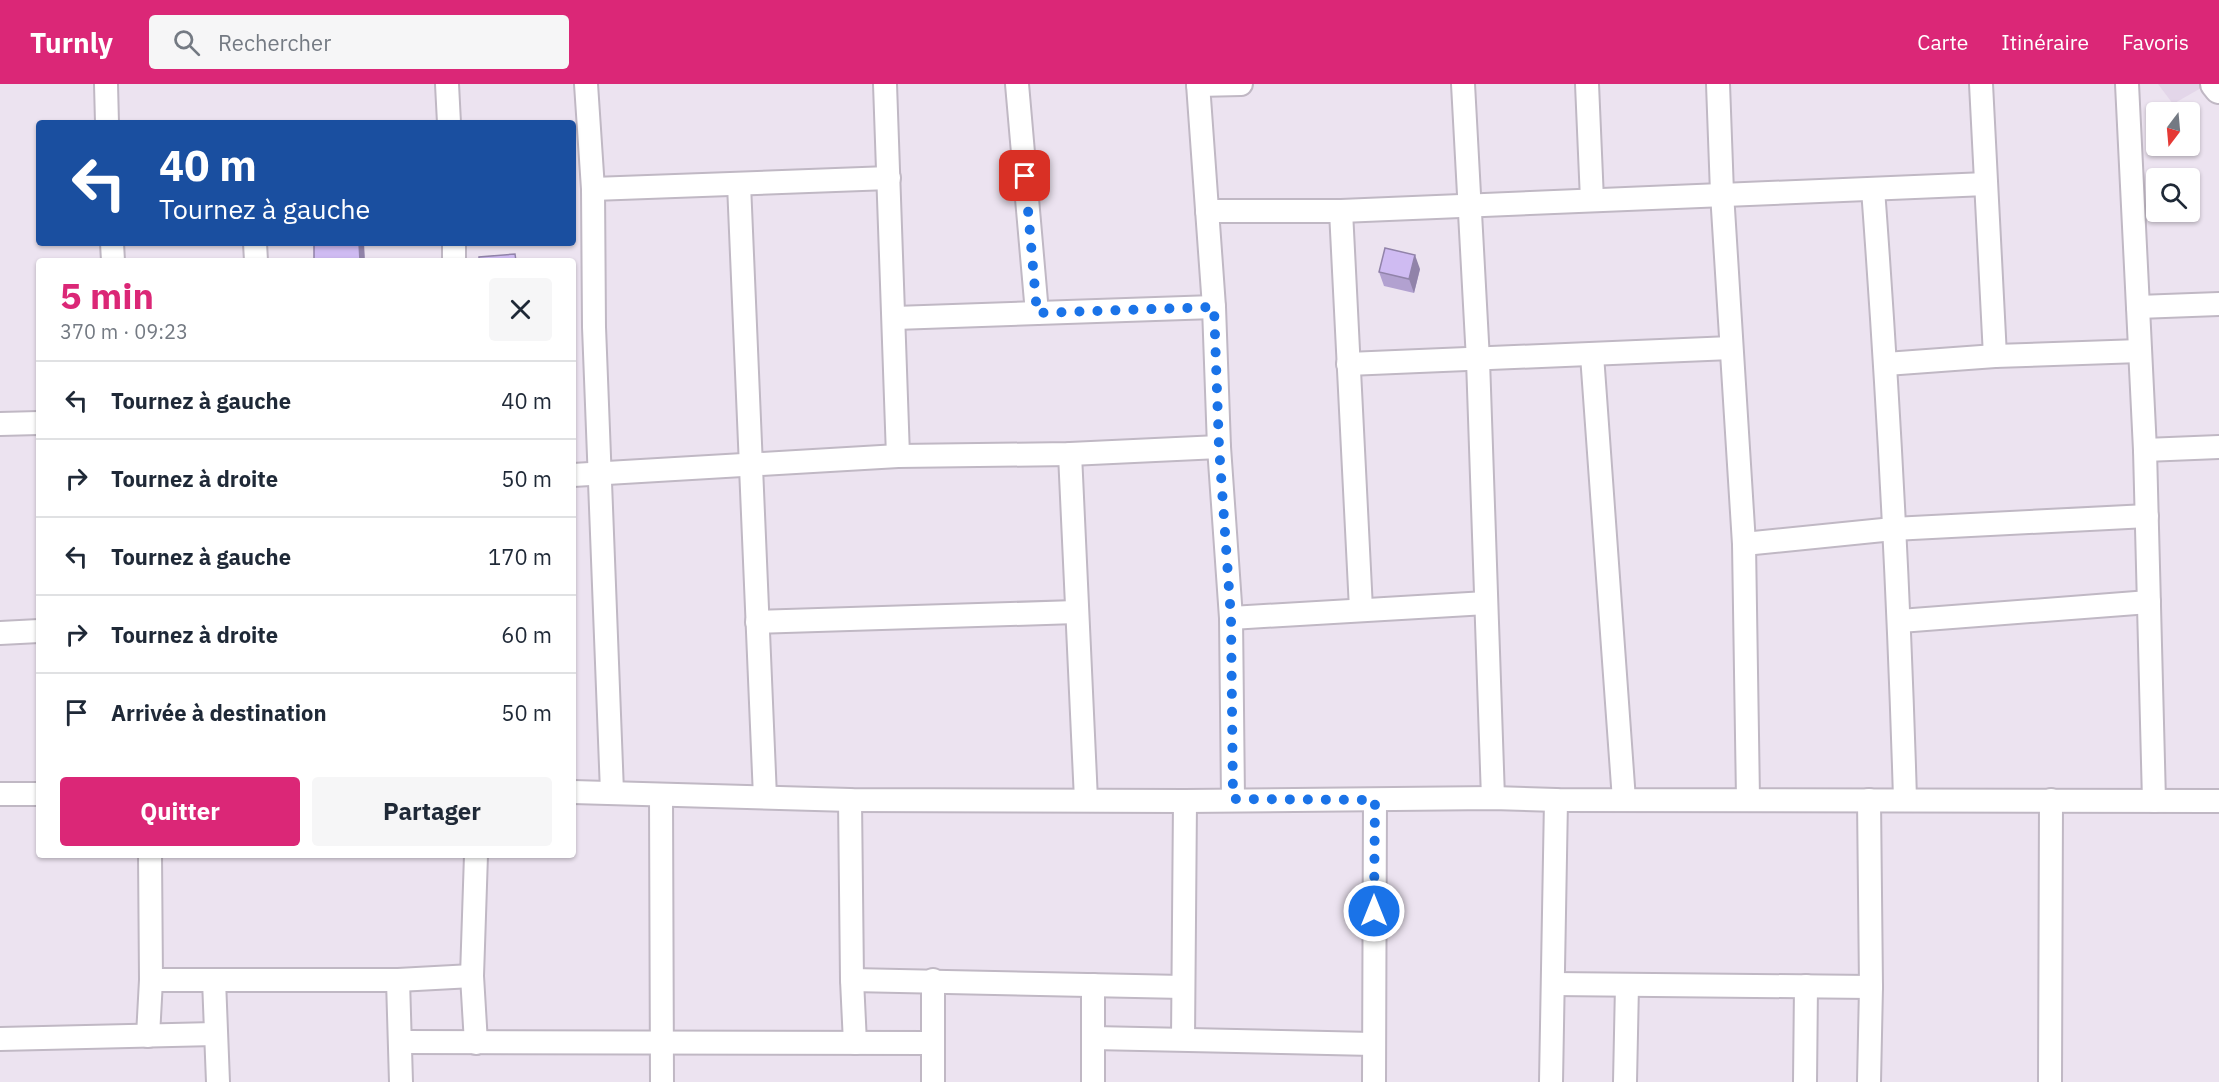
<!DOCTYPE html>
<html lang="fr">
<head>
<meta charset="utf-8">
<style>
  body { margin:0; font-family:"IBM Plex Sans",sans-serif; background:#f6f6f7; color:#1f2937; height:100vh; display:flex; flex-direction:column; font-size:22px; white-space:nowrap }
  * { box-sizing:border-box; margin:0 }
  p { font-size:20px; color:#747a83 }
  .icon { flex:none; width:33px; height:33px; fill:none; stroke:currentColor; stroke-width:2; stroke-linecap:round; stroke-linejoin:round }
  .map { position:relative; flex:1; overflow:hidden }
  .details { position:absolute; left:36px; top:174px; width:540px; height:600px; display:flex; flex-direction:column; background:#fff; border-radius:6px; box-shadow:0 2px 4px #0004 }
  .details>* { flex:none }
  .hud { position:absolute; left:36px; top:36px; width:540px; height:126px; border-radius:6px; box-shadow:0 2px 4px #0004; background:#1a4fa0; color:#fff; overflow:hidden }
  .needle { width:39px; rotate:196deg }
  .tools { position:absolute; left:2146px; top:18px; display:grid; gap:12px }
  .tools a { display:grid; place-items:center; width:54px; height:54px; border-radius:6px; background:#fff; box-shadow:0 2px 4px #0004; font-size:30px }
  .pin { position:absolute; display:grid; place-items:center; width:51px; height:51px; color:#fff; margin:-26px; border-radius:12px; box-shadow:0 3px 9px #0006 }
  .me { position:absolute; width:66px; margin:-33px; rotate:0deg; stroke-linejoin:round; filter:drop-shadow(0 0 4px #0008) }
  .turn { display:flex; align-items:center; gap:21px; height:126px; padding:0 24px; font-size:27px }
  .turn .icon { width:78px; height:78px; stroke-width:2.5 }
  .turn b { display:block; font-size:42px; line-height:51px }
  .round { display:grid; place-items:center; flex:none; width:63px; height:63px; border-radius:6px; background:#f6f6f7 }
  .summary { display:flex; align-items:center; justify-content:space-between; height:102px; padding:0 24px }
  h1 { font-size:36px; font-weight:700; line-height:45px; color:#db2777 }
  .action { display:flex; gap:12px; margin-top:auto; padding:12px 24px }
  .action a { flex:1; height:69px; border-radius:6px; background:#db2777; color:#fff; font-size:24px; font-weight:700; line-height:69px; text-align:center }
  .action a+a { background:#f6f6f7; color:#1f2937 }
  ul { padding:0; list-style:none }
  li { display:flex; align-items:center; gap:18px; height:78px; padding:0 24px; border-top:2px solid #e0e1e3 }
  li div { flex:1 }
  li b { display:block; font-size:22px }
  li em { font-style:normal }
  header { display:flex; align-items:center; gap:36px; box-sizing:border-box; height:84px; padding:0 30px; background:#db2777; color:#fff }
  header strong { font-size:28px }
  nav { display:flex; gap:33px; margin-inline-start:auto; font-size:21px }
  .search { width:420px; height:54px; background:#f6f6f7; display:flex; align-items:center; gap:15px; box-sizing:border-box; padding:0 21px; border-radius:6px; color:#747a83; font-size:22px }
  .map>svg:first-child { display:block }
</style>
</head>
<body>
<header>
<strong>Turnly</strong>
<div class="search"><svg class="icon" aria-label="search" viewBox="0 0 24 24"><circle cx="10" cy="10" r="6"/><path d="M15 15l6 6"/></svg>Rechercher</div>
<nav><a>Carte</a><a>Itinéraire</a><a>Favoris</a></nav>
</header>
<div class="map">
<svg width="2219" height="998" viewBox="0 0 2219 998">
  <rect width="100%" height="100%" fill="#ece3f0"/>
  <path fill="#e3d6e9" d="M 2158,0 L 2208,0 L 2173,20 Z"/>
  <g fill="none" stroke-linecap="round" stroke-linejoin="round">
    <g stroke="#c0b8c4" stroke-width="26">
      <g id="minor">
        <path d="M 106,0 L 107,39"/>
        <path d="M 447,0 L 449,39"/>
        <path d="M 586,0 L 593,105 L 594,243 L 612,708"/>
        <path d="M 885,0 L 898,372"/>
        <path d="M 1017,0 L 1037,229"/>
        <path d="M 1198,0 L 1214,223 L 1219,363 L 1231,534 L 1233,715"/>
        <path d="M 1463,0 L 1478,276 L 1493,714"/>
        <path d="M 1587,0 L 1592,116"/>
        <path d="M 1718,0 L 1722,109 L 1744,460 L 1748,715"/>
        <path d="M 1981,0 L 1995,272"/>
        <path d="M 2127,0 L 2145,366 L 2154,717"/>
        <path d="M 1198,1 L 1241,0"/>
        <path d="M 739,100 L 765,713"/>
        <path d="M 593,105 L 889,94"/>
        <path d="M 1873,105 C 1888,308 1899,512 1905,715"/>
        <path d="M 1207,127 L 1341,127 L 1986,100"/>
        <path d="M 1341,127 L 1361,525"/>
        <path d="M 112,159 L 113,177"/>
        <path d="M 255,159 L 256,177"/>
        <path d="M 454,159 L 454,177"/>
        <path d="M 2138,223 L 2219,220"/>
        <path d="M 895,234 L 1214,223"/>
        <path d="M 1592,271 L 1624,716"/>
        <path d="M 1348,280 L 1731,264"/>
        <path d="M 1886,280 L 1995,272 L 2140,267"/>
        <path d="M 0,340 L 39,339"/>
        <path d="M 2145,366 L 2219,363"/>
        <path d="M 1070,370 L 1086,716"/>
        <path d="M 573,391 L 898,372 L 1070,370 L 1219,363"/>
        <path d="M 1744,460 L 1893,445 L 2147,432"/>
        <path d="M 1231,534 L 1486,519"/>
        <path d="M 1900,537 L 2149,518"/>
        <path d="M 757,538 L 1076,528"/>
        <path d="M 0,549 L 39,547"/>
        <path d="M 573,708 L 850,716 L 1185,717 L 1493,714 L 1556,716 L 2219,717"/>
        <path d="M 0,710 L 39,710"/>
        <path d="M 661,711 L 662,998"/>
        <path d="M 850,716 L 852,896 L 855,959"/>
        <path d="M 1869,716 L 1871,903 L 1869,998"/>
        <path d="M 151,896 L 398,896 L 472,892"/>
        <path d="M 214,896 L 218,998"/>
        <path d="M 398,896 L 401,998"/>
        <path d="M 852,896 L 1183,903"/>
        <path d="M 1553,900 L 1871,903"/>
        <path d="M 148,952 L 151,896 L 150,771"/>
        <path d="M 1093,954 L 1373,960"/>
        <path d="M 0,955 L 215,950"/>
        <path d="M 1183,955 L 1185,717"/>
        <path d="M 400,958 L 933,959"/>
        <path d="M 476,959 L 472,892 L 476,771"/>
        <path d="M 933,998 L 933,896"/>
        <path d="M 1093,998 L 1093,901"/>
        <path d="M 1374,998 L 1375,716"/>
        <path d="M 1551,998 L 1556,716"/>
        <path d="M 1625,998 L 1627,901"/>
        <path d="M 1805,998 L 1806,902"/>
        <path d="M 2050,998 L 2051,716"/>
      </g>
    </g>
    <g stroke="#c0b8c4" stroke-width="32">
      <path id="tertiary" d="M 2215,0 L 2219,5"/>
    </g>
    <use href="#minor" stroke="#fff" stroke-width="22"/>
    <use href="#tertiary" stroke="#fff" stroke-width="28"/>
  </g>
  <path fill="#b2a1d0" d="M 1420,185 L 1414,209 L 1384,202 L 1379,188 Z"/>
  <g fill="#9183a9">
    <path d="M 359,159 L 364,159 L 365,177 L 360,177 Z"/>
    <path d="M 1415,171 L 1420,185 L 1414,209 L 1409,195 Z"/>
  </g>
  <g fill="#cfbbf2" stroke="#9183a9" stroke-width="1.5">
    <path d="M 314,159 L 359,159 L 360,177 L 314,177 Z"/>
    <path d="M 1385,164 L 1415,171 L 1409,195 L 1379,188 Z"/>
    <path d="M 515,170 L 516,177 L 479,177 L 479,173 Z"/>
  </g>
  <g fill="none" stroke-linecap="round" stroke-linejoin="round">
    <path stroke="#1a73e8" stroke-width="10" stroke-dasharray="0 18" d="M 1025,92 L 1037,229 L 1214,223 L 1219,363 L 1231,534 L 1233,715 L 1375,716 L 1374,827"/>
  </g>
</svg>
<div class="tools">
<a><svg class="needle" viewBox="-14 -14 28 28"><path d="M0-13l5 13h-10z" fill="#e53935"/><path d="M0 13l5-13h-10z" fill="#747a83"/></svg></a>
<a><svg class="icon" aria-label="search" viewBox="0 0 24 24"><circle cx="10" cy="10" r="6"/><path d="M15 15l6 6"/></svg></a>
</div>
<div class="pin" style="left:1025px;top:92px;background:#d93025"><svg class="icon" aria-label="arrive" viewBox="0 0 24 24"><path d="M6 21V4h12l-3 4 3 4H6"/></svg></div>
<svg class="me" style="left:1374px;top:827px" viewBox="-20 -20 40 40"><circle r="17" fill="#1a73e8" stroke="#fff" stroke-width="3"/><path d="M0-11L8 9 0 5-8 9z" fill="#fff"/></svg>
<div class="hud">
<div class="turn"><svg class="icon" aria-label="left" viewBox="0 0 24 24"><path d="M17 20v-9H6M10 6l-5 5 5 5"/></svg><div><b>40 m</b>Tournez à gauche</div></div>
</div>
<section class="details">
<div class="summary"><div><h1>5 min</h1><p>370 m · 09:23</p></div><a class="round"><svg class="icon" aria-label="close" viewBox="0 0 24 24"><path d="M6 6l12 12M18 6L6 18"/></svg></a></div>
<ul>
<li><svg class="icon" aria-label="left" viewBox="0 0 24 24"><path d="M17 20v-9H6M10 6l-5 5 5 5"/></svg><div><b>Tournez à gauche</b></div><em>40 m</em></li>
<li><svg class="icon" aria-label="right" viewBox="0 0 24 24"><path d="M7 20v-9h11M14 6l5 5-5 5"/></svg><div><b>Tournez à droite</b></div><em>50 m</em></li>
<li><svg class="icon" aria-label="left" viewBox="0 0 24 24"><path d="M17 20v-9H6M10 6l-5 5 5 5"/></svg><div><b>Tournez à gauche</b></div><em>170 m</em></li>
<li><svg class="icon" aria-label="right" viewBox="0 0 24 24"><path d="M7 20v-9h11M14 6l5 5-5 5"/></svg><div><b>Tournez à droite</b></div><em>60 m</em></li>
<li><svg class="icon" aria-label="arrive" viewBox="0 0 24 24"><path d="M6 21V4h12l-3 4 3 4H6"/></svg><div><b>Arrivée à destination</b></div><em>50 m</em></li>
</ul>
<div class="action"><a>Quitter</a><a>Partager</a></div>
</section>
</div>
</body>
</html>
